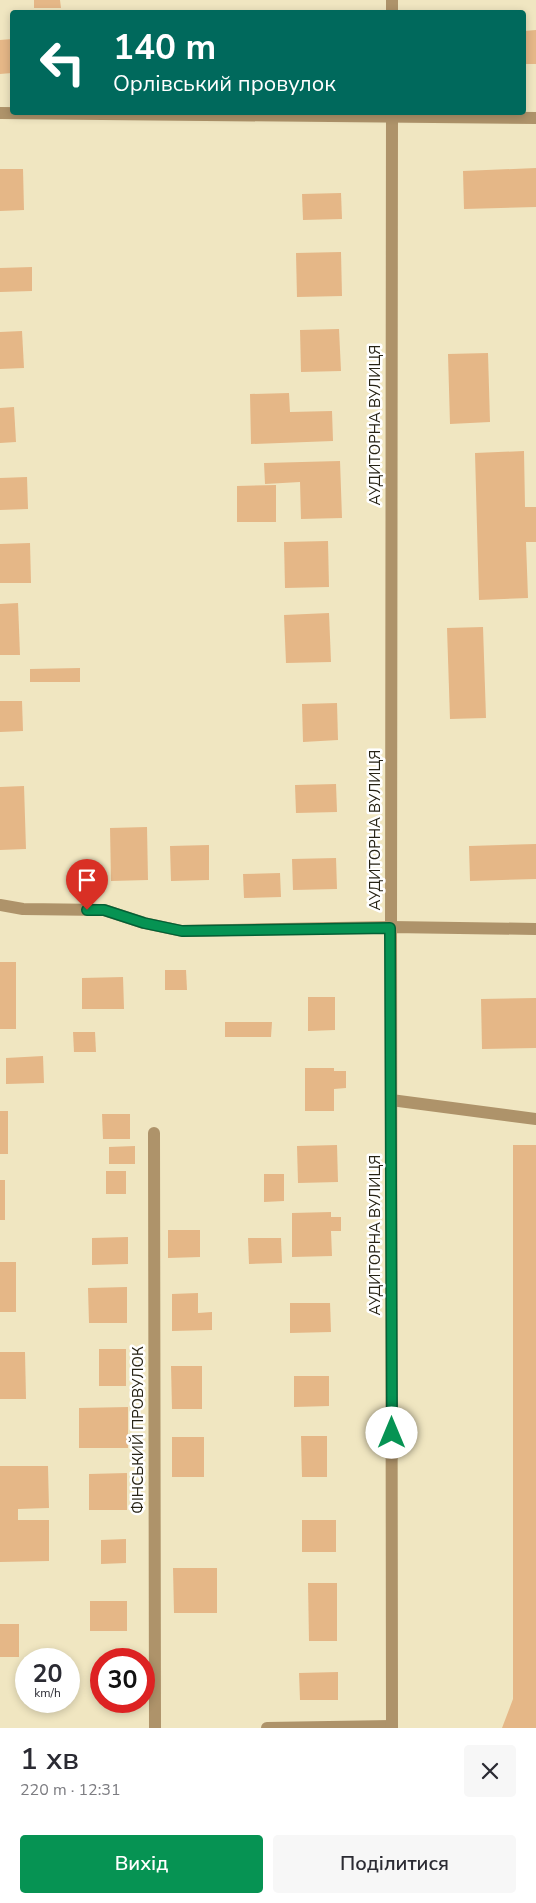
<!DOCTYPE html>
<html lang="uk">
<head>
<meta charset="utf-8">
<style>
  body { margin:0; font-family:"Nunito Sans",sans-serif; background:#f7f7f7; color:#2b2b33; height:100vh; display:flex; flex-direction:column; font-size:19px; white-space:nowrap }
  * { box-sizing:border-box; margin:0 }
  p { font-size:16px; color:#7c7c81 }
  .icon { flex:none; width:28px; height:28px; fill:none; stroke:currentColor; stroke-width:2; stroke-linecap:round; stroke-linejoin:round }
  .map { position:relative; height:1728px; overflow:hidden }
  .side { display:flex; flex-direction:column; background:#fff; flex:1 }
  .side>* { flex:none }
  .top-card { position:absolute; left:10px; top:10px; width:516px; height:105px; border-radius:5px; box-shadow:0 2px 8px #0003; background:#00695c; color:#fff; overflow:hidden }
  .speed { position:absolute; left:15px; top:1648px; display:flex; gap:10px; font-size:25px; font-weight:700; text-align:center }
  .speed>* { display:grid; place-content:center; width:65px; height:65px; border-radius:50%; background:#fff; box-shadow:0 2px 8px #0003; line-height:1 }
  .speed small { font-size:12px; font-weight:400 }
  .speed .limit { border:8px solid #d22; background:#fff; color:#111 }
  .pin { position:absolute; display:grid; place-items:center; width:42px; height:42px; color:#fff; margin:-51px -21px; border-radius:50% 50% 50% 0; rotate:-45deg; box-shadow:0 0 5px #0007 }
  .pin .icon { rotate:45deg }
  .me { position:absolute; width:55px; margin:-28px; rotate:0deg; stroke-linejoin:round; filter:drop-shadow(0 0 4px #0008) }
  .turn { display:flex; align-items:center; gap:18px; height:105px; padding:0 20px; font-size:22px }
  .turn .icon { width:65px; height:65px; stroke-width:2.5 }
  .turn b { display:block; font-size:35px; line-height:42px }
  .round { display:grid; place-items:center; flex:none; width:52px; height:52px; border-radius:5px; background:#f7f7f7 }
  .head { display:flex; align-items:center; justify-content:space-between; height:85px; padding:0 20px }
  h1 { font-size:30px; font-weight:600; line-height:38px }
  .button { display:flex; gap:10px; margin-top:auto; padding:10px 20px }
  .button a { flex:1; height:58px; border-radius:5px; background:#069353; color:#fff; font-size:20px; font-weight:600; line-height:58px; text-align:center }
  .button a+a { background:#f7f7f7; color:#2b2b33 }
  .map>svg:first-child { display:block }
</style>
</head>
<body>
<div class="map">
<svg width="536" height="1728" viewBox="0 0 536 1728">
  <rect width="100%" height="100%" fill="#f0e6c1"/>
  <g fill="#e5b787">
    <path d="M 34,0 L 60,0 L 61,8 L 34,8 Z"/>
    <path d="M 536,30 L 536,64 L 524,64 L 524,31 Z"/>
    <path d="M 12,39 L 12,73 L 0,74 L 0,40 Z"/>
    <path d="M 536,168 L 536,207 L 464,209 L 463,171 Z"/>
    <path d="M 0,169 L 23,169 L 24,210 L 0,211 Z"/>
    <path d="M 341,193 L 342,219 L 303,220 L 302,194 Z"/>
    <path d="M 341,252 L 342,296 L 297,297 L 296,253 Z"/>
    <path d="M 32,267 L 32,291 L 0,292 L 0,268 Z"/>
    <path d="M 339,329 L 341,371 L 301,372 L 300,330 Z"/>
    <path d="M 22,331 L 24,368 L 0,369 L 0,332 Z"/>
    <path d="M 488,353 L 490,422 L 450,424 L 448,354 Z"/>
    <path d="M 289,393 L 290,412 L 332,411 L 333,441 L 251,444 L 250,394 Z"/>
    <path d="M 14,407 L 16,442 L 0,443 L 0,408 Z"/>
    <path d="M 524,451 L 525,507 L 536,507 L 536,542 L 526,542 L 528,598 L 479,600 L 475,453 Z"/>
    <path d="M 340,461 L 342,518 L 301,519 L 300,482 L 265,484 L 264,463 Z"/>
    <path d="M 27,477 L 28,509 L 0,510 L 0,478 Z"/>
    <path d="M 276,485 L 276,522 L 237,522 L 237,486 Z"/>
    <path d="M 328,541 L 329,587 L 285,588 L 284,542 Z"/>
    <path d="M 30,543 L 31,583 L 0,583 L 0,544 Z"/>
    <path d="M 18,603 L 20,655 L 0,655 L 0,604 Z"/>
    <path d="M 329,613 L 331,662 L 286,663 L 284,615 Z"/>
    <path d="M 483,627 L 486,718 L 450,719 L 447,628 Z"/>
    <path d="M 80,668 L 80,682 L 30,682 L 30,669 Z"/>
    <path d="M 0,701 L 22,701 L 23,731 L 0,732 Z"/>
    <path d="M 337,703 L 338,740 L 303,742 L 302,704 Z"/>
    <path d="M 336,784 L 337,812 L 296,813 L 295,785 Z"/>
    <path d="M 24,786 L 26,849 L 0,850 L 0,787 Z"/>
    <path d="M 147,827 L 148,880 L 111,881 L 110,828 Z"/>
    <path d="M 536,844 L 536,879 L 470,881 L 469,846 Z"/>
    <path d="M 209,845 L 209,880 L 171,881 L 170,846 Z"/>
    <path d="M 336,858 L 337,889 L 293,890 L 292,859 Z"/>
    <path d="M 280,873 L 281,897 L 244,898 L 243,874 Z"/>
    <rect x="0" y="962" width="16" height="67"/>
    <path d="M 165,970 L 186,970 L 187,990 L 165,990 Z"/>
    <path d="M 123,977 L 124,1009 L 82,1009 L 82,978 Z"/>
    <path d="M 308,997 L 335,997 L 335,1030 L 308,1031 Z"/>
    <path d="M 536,998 L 536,1048 L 482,1049 L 481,999 Z"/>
    <path d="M 225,1022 L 272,1022 L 271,1037 L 225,1037 Z"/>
    <path d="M 73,1032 L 95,1032 L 96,1052 L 74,1052 Z"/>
    <path d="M 43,1056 L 44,1083 L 6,1084 L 6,1058 Z"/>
    <path d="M 305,1068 L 334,1068 L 334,1071 L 346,1071 L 346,1088 L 334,1089 L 334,1111 L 305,1111 Z"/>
    <rect x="0" y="1111" width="8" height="43"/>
    <path d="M 102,1114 L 130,1114 L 130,1139 L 103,1139 Z"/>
    <path d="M 337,1145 L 338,1182 L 298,1183 L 297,1146 Z"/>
    <path d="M 513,1145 L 536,1145 L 536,1728 L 502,1728 L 513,1699 Z"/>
    <path d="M 135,1146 L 135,1164 L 109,1164 L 109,1147 Z"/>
    <rect x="106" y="1171" width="20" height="23"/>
    <path d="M 264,1174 L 284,1174 L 284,1201 L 264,1202 Z"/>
    <rect x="0" y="1180" width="5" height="40"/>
    <path d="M 331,1212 L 331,1217 L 341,1217 L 341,1231 L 331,1231 L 332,1256 L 292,1257 L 292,1213 Z"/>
    <path d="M 168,1230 L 200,1230 L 200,1257 L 168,1258 Z"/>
    <path d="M 128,1237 L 128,1264 L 92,1265 L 92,1238 Z"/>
    <path d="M 248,1238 L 281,1238 L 282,1263 L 249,1264 Z"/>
    <rect x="0" y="1262" width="16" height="50"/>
    <path d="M 127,1287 L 127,1323 L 89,1323 L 88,1288 Z"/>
    <path d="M 198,1293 L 198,1313 L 212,1312 L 212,1330 L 172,1331 L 172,1294 Z"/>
    <path d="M 290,1303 L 330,1303 L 331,1332 L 290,1333 Z"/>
    <rect x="99" y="1349" width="27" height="37"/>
    <path d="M 0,1352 L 25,1352 L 26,1399 L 0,1399 Z"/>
    <path d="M 171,1366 L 202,1366 L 202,1409 L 172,1409 Z"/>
    <path d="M 294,1376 L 329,1376 L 329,1406 L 294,1407 Z"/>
    <path d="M 128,1407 L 128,1448 L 79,1448 L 79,1408 Z"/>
    <path d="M 301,1436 L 327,1436 L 327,1477 L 302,1477 Z"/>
    <rect x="172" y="1437" width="32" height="40"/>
    <path d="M 0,1466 L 48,1466 L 49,1508 L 18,1509 L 18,1520 L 49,1520 L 49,1561 L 0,1562 Z"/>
    <path d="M 127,1473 L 127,1510 L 89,1510 L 89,1474 Z"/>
    <rect x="302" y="1520" width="34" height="32"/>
    <path d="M 126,1539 L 126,1563 L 101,1564 L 101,1540 Z"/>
    <path d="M 173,1568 L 217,1568 L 217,1613 L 174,1613 Z"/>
    <path d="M 308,1583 L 337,1583 L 337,1641 L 309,1641 Z"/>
    <rect x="90" y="1601" width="37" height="30"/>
    <rect x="0" y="1624" width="19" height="33"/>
    <rect x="98" y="1664" width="3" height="26"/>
    <path d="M 338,1672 L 338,1700 L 300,1700 L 299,1673 Z"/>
  </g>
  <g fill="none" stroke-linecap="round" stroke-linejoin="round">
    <g stroke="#ae936a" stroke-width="12">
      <path d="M 392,0 L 392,12"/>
      <path d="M 0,113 L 536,118"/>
      <path d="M 0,905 L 23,909 L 104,910 L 144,923 L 182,931 L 391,927 L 536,929"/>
      <path d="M 391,1100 L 536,1119"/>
      <path d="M 154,1133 L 155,1728"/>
      <path d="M 267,1728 L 392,1726"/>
      <path d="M 392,1728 L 391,927 L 392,112"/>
    </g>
  </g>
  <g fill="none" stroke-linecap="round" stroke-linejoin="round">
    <g stroke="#046036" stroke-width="12">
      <path id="route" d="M 87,910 L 104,910 L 144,923 L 182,931 L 390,928 L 392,1433"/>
    </g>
    <use href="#route" stroke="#069353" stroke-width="9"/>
  </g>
  <g text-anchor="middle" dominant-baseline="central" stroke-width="5" stroke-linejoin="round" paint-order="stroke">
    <g font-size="15" fill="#262214" stroke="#fff">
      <text transform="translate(375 425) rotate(-90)">АУДИТОРНА ВУЛИЦЯ</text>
      <text transform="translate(375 830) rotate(-90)">АУДИТОРНА ВУЛИЦЯ</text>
      <text transform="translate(375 1235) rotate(-90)">АУДИТОРНА ВУЛИЦЯ</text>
      <text transform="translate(138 1430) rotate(-90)">ФІНСЬКИЙ ПРОВУЛОК</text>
    </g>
  </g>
</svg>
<div class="speed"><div>20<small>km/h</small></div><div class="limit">30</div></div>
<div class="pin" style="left:87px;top:910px;background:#d93025"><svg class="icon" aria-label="arrive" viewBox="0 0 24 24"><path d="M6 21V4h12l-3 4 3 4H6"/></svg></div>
<svg class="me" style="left:392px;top:1433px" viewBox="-20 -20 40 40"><circle r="19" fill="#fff"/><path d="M0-13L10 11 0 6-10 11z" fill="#069353"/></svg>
<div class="top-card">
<div class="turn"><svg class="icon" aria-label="left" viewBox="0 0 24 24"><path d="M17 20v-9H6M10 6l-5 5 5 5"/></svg><div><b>140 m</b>Орлівський провулок</div></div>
</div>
</div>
<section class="side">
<div class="head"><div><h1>1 хв</h1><p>220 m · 12:31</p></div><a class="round"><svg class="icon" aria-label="close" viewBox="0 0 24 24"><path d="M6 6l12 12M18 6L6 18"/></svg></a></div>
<div class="button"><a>Вихід</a><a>Поділитися</a></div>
</section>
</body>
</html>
